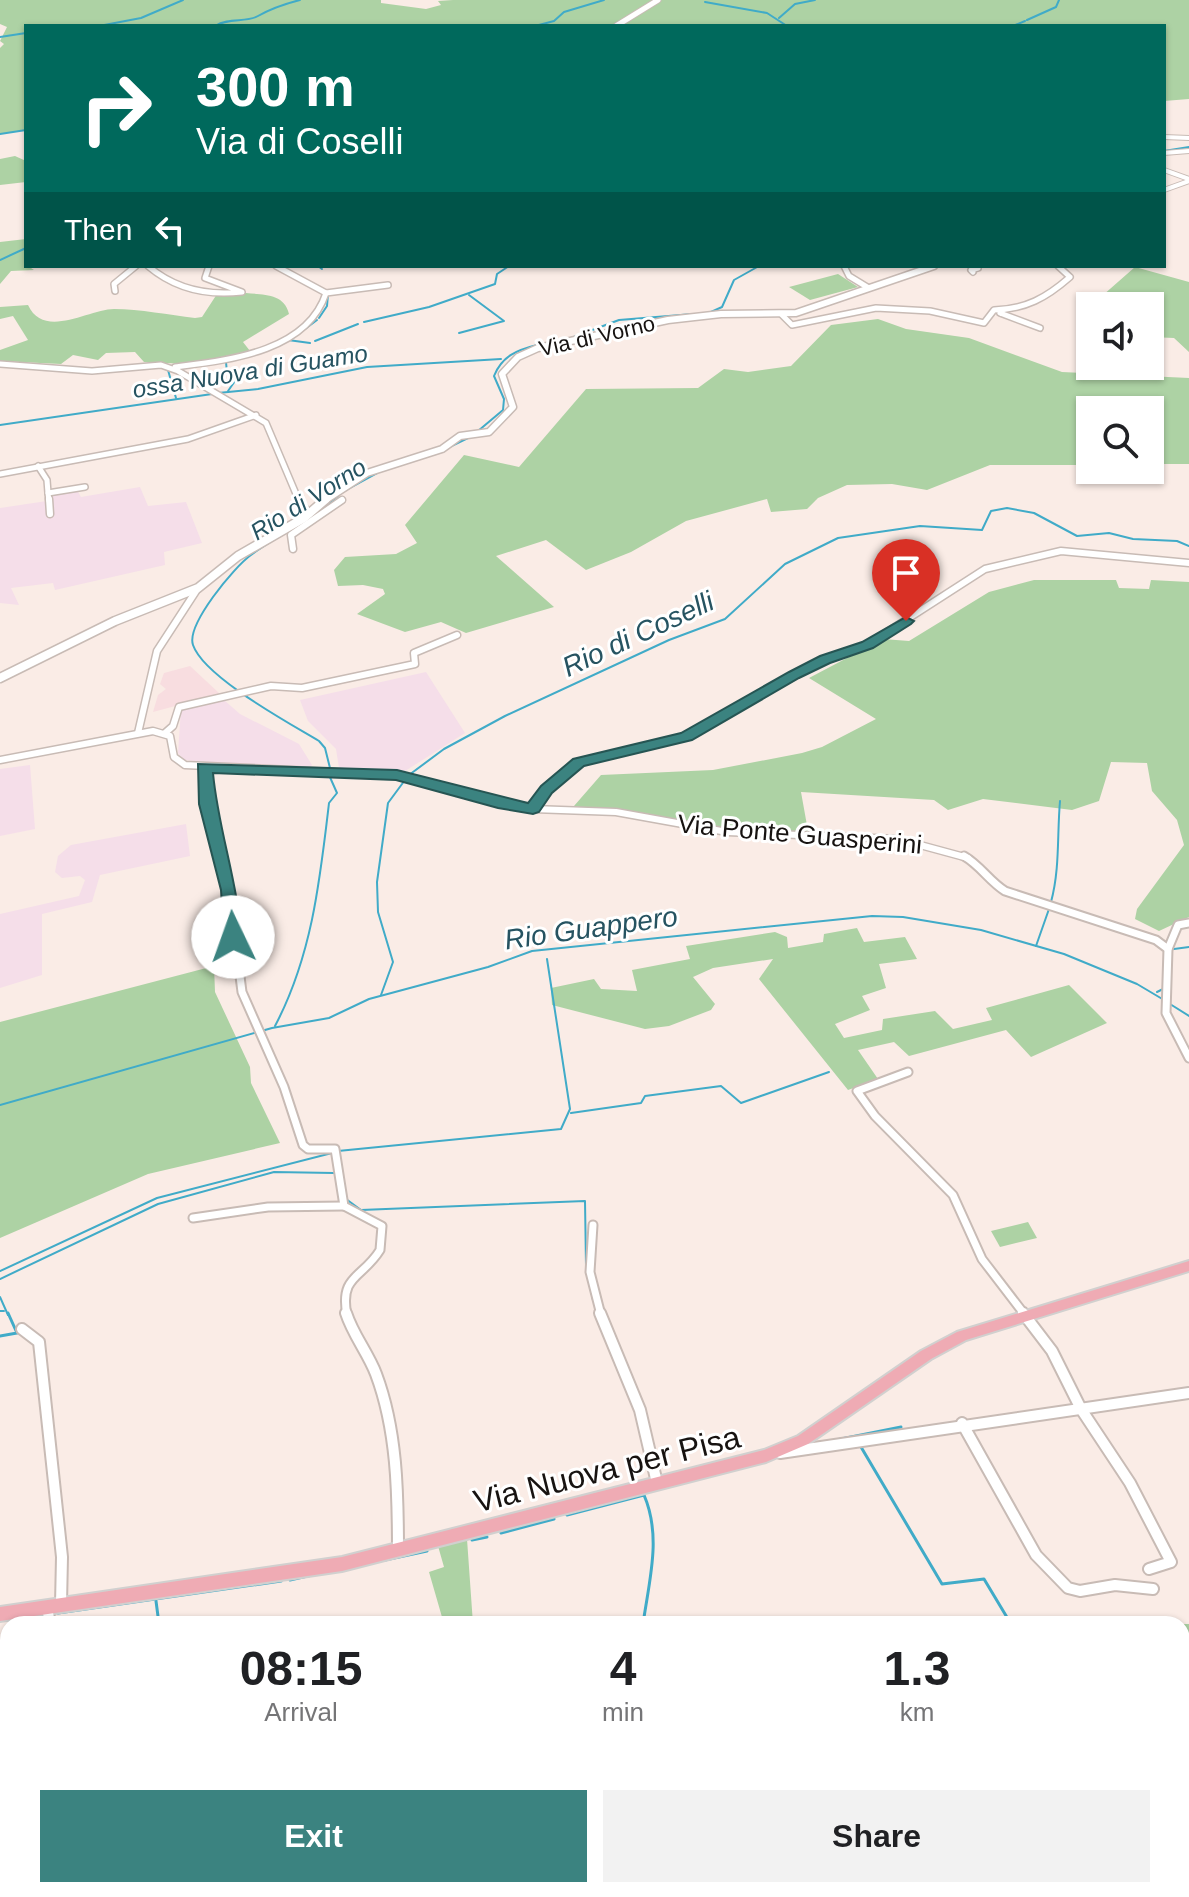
<!DOCTYPE html>
<html lang="en">
<head>
<meta charset="utf-8">
<style>
  body { margin:0; font-family:Arial,sans-serif; background:#f2f2f2; color:#202124; height:100vh; display:flex; flex-direction:column; font-size:30px; white-space:nowrap }
  * { box-sizing:border-box; margin:0 }
  p { font-size:26px; color:#757577 }
  .icon { flex:none; width:44px; height:44px; fill:none; stroke:currentColor; stroke-width:2; stroke-linecap:round; stroke-linejoin:round }
  .map { position:relative; flex:1; overflow:hidden }
  .details { position:absolute; left:0px; top:1616px; width:1190px; height:282px; display:flex; flex-direction:column; background:#fff; border-radius:24px 24px 0 0; box-shadow:0 2px 6px #0004 }
  .details>* { flex:none }
  .guide { position:absolute; left:24px; top:24px; width:1142px; height:244px; border-radius:0px; box-shadow:0 2px 6px #0004; background:#00695c; color:#fff; overflow:hidden }
  .tools { position:absolute; left:1076px; top:292px; display:grid; gap:16px }
  .tools a { display:grid; place-items:center; width:88px; height:88px; border-radius:0px; background:#fff; box-shadow:0 2px 6px #0004; font-size:40px }
  .pin { position:absolute; display:grid; place-items:center; width:68px; height:68px; color:#fff; margin:-82px -34px; border-radius:50% 50% 50% 0; rotate:-45deg; box-shadow:0 0 8px #0007 }
  .pin .icon { rotate:45deg }
  .me { position:absolute; width:88px; margin:-44px; rotate:357deg; stroke-linejoin:round; filter:drop-shadow(0 0 6px #0008) }
  .turn { display:flex; align-items:center; gap:28px; height:168px; padding:0 40px; font-size:36px }
  .turn .icon { width:104px; height:104px; stroke-width:2.5 }
  .turn b { display:block; font-size:56px; line-height:68px }
  .then { display:flex; align-items:center; height:76px; padding:0 40px; background:#0003; gap:16px; font-size:30px }
  .eta { display:flex; justify-content:space-evenly; align-items:center; height:136px; text-align:center }
  .eta b { font-size:48px; font-weight:700; line-height:56px }
  .action { display:flex; gap:16px; margin-top:auto; padding:16px 40px }
  .action a { flex:1; height:92px; border-radius:0px; background:#3b8380; color:#fff; font-size:32px; font-weight:700; line-height:92px; text-align:center }
  .action a+a { background:#f2f2f2; color:#202124 }
  .map>svg:first-child { display:block }
</style>
</head>
<body>
<div class="map">
<svg width="1189" height="1897" viewBox="0 0 1189 1897">
  <rect width="100%" height="100%" fill="#faece6"/>
  <g fill="#f5dee9">
    <path d="M 140,487 L 148,506 L 186,502 L 202,543 L 164,552 L 165,565 L 55,590 L 53,583 L 11,588 L 19,605 L 0,603 L 0,508 L 47,501 L 47,494 L 77,490 L 81,497 Z"/>
    <path d="M 426,672 L 465,733 L 402,773 L 339,768 L 336,749 L 308,721 L 300,700 Z"/>
    <path d="M 224,700 L 240,714 L 299,744 L 312,765 L 307,771 L 184,760 L 178,753 L 181,709 Z"/>
    <path d="M 30,765 L 35,829 L 0,836 L 0,769 Z"/>
    <path d="M 186,824 L 190,856 L 100,875 L 92,902 L 42,914 L 42,975 L 0,988 L 0,914 L 79,896 L 85,880 L 80,876 L 62,878 L 55,872 L 58,856 L 71,845 Z"/>
  </g>
  <path fill="#f8dde0" d="M 190,666 L 220,694 L 153,712 L 158,695 L 166,689 L 160,684 L 164,673 Z"/>
  <g fill="#add2a4">
    <path d="M 0,0 L 381,0 L 381,3 L 426,9 L 441,5 L 438,1 L 453,0 L 1189,0 L 1189,99 L 1164,101 L 1164,26 L 26,26 L 26,130 L 0,134 L 0,48 L 4,44 L 0,41 L 7,27 L 0,24 Z"/>
    <path d="M 15,156 L 26,161 L 26,182 L 0,185 L 0,159 Z"/>
    <path d="M 26,239 L 25,264 L 34,270 L 11,271 L 0,284 L 0,242 Z"/>
    <path d="M 1135,267 L 1189,282 L 1189,352 L 1174,338 L 1150,337 L 1150,306 L 1090,306 L 1090,327 L 1078,313 L 1082,304 L 1102,296 Z"/>
    <path d="M 838,274 L 858,287 L 810,300 L 789,287 Z"/>
    <path d="M 246,293 C 264,295 284,293 289,314 L 243,342 L 250,351 L 187,364 L 144,362 L 135,352 L 106,353 L 98,360 L 73,355 L 61,364 L 0,361 L 0,350 L 28,340 L 13,316 L 0,319 L 0,307 L 28,305 C 44,340 89,309 114,309 C 140,309 169,315 195,318 L 202,317 L 217,294 Z"/>
    <path d="M 878,319 L 906,329 L 969,338 L 1062,372 L 1189,378 L 1189,464 L 1150,464 L 1150,410 L 1090,410 L 1090,465 L 990,465 L 927,490 L 892,484 L 847,485 L 818,498 L 807,509 L 771,512 L 767,499 L 686,521 L 631,552 L 586,570 L 546,540 L 496,556 L 554,607 L 466,633 L 441,622 L 405,632 L 357,614 L 385,594 L 383,589 L 363,585 L 338,586 L 334,570 L 345,557 L 396,554 L 417,543 L 405,525 L 464,455 L 519,467 L 586,389 L 698,388 L 724,369 L 748,372 L 791,366 L 831,325 Z"/>
    <path d="M 1034,580 L 1116,580 L 1119,588 L 1149,589 L 1151,580 L 1189,582 L 1189,917 L 1159,931 L 1135,919 L 1137,909 L 1184,845 L 1177,820 L 1152,791 L 1147,763 L 1111,762 L 1099,801 L 1072,810 L 983,799 L 948,810 L 934,800 L 801,792 L 808,831 L 749,832 L 704,827 L 574,806 L 601,775 L 713,770 L 802,753 L 822,747 L 876,719 L 809,678 L 883,639 L 909,641 L 989,592 Z"/>
    <path d="M 857,928 L 864,942 L 905,937 L 917,959 L 879,964 L 886,988 L 862,996 L 870,1010 L 835,1024 L 844,1038 L 882,1030 L 883,1019 L 935,1011 L 953,1029 L 992,1020 L 986,1008 L 1069,985 L 1107,1023 L 1031,1057 L 1006,1030 L 909,1056 L 894,1042 L 858,1050 L 878,1079 L 848,1090 L 759,979 L 773,959 L 713,968 L 693,977 L 715,1004 L 711,1010 L 669,1026 L 645,1029 L 552,1005 L 551,988 L 594,979 L 601,989 L 637,991 L 632,970 L 690,959 L 686,946 L 775,932 L 787,937 L 788,948 L 823,942 L 824,934 Z"/>
    <path d="M 214,966 L 215,992 L 250,1067 L 251,1083 L 280,1143 L 148,1174 L 0,1238 L 0,1022 Z"/>
    <path d="M 1028,1222 L 1037,1238 L 1000,1247 L 991,1231 Z"/>
    <path d="M 467,1539 L 473,1624 L 444,1624 L 429,1572 L 444,1567 L 438,1546 Z"/>
    <path d="M 1181,1624 L 1189,1624 L 1189,1862 L 1182,1864 Z"/>
  </g>
  <g fill="none" stroke-linecap="round" stroke-linejoin="round">
    <g stroke="#40abc8" stroke-width="2">
      <path d="M 705,2 L 767,13 L 787,26"/>
      <path d="M 779,18 L 795,4 L 815,0"/>
      <path d="M 1027,20 L 1056,7 L 1059,0"/>
      <path d="M 99,26 L 141,18 L 183,0"/>
      <path d="M 215,26 C 229,17 246,23 258,16 C 272,8 284,4 300,0"/>
      <path d="M 535,26 L 554,21 L 564,12 L 604,0"/>
      <path d="M 1013,26 L 1025,21"/>
      <path d="M 0,37 L 26,33"/>
      <path d="M 0,134 L 26,130"/>
      <path d="M 1164,151 L 1189,147"/>
      <path d="M 0,260 L 26,248"/>
      <path d="M 318,266 L 322,269"/>
      <path d="M 711,312 L 722,307 L 734,280 L 759,266"/>
      <path d="M 319,318 L 327,306 L 328,294"/>
      <path d="M 364,322 L 429,307 L 495,284 L 497,274 L 509,266"/>
      <path d="M 305,329 L 317,320"/>
      <path d="M 459,333 L 504,321 L 469,295"/>
      <path d="M 571,338 L 619,320 L 693,314"/>
      <path d="M 288,340 L 310,343"/>
      <path d="M 315,341 L 358,324"/>
      <path d="M 226,362 L 227,373 L 235,381 L 228,391"/>
      <path d="M 168,370 L 176,398"/>
      <path d="M 218,393 L 258,389 L 367,367 L 501,359"/>
      <path d="M 0,425 L 212,394"/>
      <path d="M 478,431 L 503,410 L 504,399 L 494,376 C 502,356 517,350 537,345"/>
      <path d="M 433,455 L 470,437"/>
      <path d="M 344,491 L 377,473"/>
      <path d="M 317,514 L 339,495"/>
      <path d="M 298,526 C 282,535 265,544 251,555 C 234,567 186,625 193,645 C 204,677 289,723 319,741 L 325,748 L 330,768"/>
      <path d="M 409,775 L 444,749 L 505,716 L 669,640 L 725,619 L 785,564 L 838,538 L 920,526 L 982,530 L 991,511 L 1007,508 L 1034,513 L 1077,536 L 1109,533 L 1133,539 L 1177,541 L 1189,546"/>
      <path d="M 1051,902 C 1060,869 1057,835 1060,801"/>
      <path d="M 1036,946 L 1049,909"/>
      <path d="M 1174,949 L 1189,947"/>
      <path d="M 1157,992 L 1163,989 L 1164,963"/>
      <path d="M 381,995 L 393,962 L 378,912 L 377,882 L 388,803 L 405,780"/>
      <path d="M 1170,1004 L 1189,1016"/>
      <path d="M 275,1026 C 312,956 320,880 329,803 L 337,793 L 329,775"/>
      <path d="M 0,1105 L 272,1028 L 329,1018 L 369,999 L 488,967 L 532,951 L 872,916 L 903,917 L 981,930 L 1064,954 L 1137,984 L 1164,1000"/>
      <path d="M 571,1113 L 641,1103 L 645,1096 L 721,1086 L 741,1103 L 829,1072"/>
      <path d="M 338,1151 L 561,1129 L 570,1109 L 547,959"/>
      <path d="M 339,1152 L 343,1181"/>
      <path d="M 346,1199 L 361,1210 L 585,1201 L 586,1266 L 593,1300"/>
      <path d="M 0,1271 L 157,1198 L 332,1153"/>
      <path d="M 0,1279 L 158,1204 L 274,1172 L 334,1173"/>
      <path d="M 0,1297 L 8,1315"/>
      <path d="M 0,1311 L 4,1311"/>
    </g>
    <g stroke="#40abc8" stroke-width="3">
      <path d="M 0,1336 L 17,1333 L 8,1313"/>
      <path d="M 836,1440 L 901,1427"/>
      <path d="M 861,1447 L 942,1584 L 984,1579 L 1011,1624"/>
      <path d="M 567,1515 L 644,1495 C 662,1537 649,1581 643,1624"/>
      <path d="M 501,1533 L 554,1519"/>
      <path d="M 472,1540 L 487,1537"/>
      <path d="M 385,1560 L 427,1551"/>
      <path d="M 290,1580 L 312,1575"/>
      <path d="M 156,1601 L 159,1624"/>
      <path d="M 58,1613 L 281,1581"/>
      <path d="M 99,1890 L 101,1897"/>
      <path d="M 207,1890 L 208,1897"/>
      <path d="M 647,1890 L 648,1897"/>
    </g>
    <g stroke="#c8bbb5" stroke-width="6">
      <g id="minor-far4">
        <path d="M 1164,137 L 1189,138"/>
        <path d="M 1164,153 L 1189,151"/>
        <path d="M 1164,170 L 1189,179"/>
        <path d="M 1164,190 L 1189,181"/>
      </g>
    </g>
    <g stroke="#c8bbb5" stroke-width="8">
      <g id="minor-far3">
        <path d="M 148,266 C 175,289 207,296 242,292 L 205,278 L 209,266"/>
        <path d="M 844,266 L 849,276 L 867,287"/>
        <path d="M 973,272 L 971,270 L 978,268 L 975,266"/>
        <path d="M 115,291 L 114,284 L 136,266"/>
        <path d="M 326,293 L 388,285"/>
        <path d="M 1000,313 L 1040,328"/>
        <path d="M 781,314 L 792,325 L 876,308 L 930,311 L 984,323 L 994,310 C 1026,309 1046,298 1070,277 L 1058,266"/>
        <path d="M 0,364 L 92,371 L 161,365 L 178,371 L 266,423 L 299,501"/>
        <path d="M 175,367 C 229,360 307,352 326,293 L 276,266"/>
        <path d="M 38,466 L 47,480 L 48,493"/>
        <path d="M 0,474 L 188,439 L 256,415"/>
        <path d="M 49,501 L 48,493 L 85,487"/>
      </g>
    </g>
    <g stroke="#c8bbb5" stroke-width="9">
      <g id="minor-far2">
        <path d="M 49,499 L 50,514"/>
        <path d="M 298,499 L 309,514"/>
        <path d="M 293,549 L 291,535 L 342,500"/>
        <path d="M 138,733 L 157,651 L 198,588"/>
        <path d="M 165,733 L 173,726 L 179,707 L 271,686 L 302,688 L 415,664 L 414,653 L 457,635"/>
        <path d="M 0,760 L 153,731 L 170,736 L 174,757 L 185,765 L 397,775 L 533,809 L 616,812 L 727,832 L 898,839 L 968,858"/>
        <path d="M 204,767 L 207,804 L 221,858"/>
        <path d="M 533,809 L 547,789 L 579,762 L 686,736 L 816,664 L 867,645 L 985,569 L 1061,551 L 1189,563"/>
      </g>
    </g>
    <g stroke="#c8bbb5" stroke-width="11">
      <g id="minor-far1">
        <path d="M 220,856 L 229,890 L 242,992 L 284,1087 L 303,1145 L 308,1149 L 335,1149 L 344,1206 L 382,1226 L 380,1250 C 363,1278 339,1275 347,1315"/>
        <path d="M 964,856 C 981,866 989,881 1005,891 L 1156,940 L 1168,949 L 1166,1013 L 1189,1058"/>
        <path d="M 1168,949 L 1178,925 L 1189,923"/>
        <path d="M 908,1072 L 857,1091 L 875,1116 L 953,1195 L 982,1259 L 1025,1315"/>
        <path d="M 193,1218 L 268,1207 L 344,1206"/>
        <path d="M 593,1225 L 590,1272 L 601,1315"/>
      </g>
    </g>
    <g stroke="#c8bbb5" stroke-width="14">
      <g id="minor">
        <path d="M 346,1313 C 353,1335 368,1353 376,1374 C 397,1430 398,1492 398,1551"/>
        <path d="M 600,1313 L 640,1410 L 657,1483"/>
        <path d="M 1023,1313 L 1052,1351 L 1081,1409 L 1130,1483 L 1171,1562 L 1149,1569"/>
        <path d="M 22,1329 L 39,1342 L 62,1557 L 61,1604"/>
        <path d="M 962,1423 L 1036,1555 L 1068,1588 L 1080,1591 L 1115,1585 L 1153,1589"/>
        <path d="M 780,1453 L 1189,1393"/>
        <path d="M 47,1607 L 50,1624"/>
        <path d="M 0,1880 L 8,1877"/>
        <path d="M 92,1890 L 94,1897"/>
      </g>
    </g>
    <g stroke="#c8bbb5" stroke-width="7">
      <path id="tertiary-far2" d="M 616,26 L 658,0"/>
    </g>
    <g stroke="#c8bbb5" stroke-width="9">
      <path id="tertiary-far1" d="M 324,501 L 367,473 L 442,449 L 460,436 L 489,432 L 513,407 L 502,374 L 518,357 L 538,348 L 668,320 L 721,314 L 796,313 L 934,266"/>
    </g>
    <g stroke="#c8bbb5" stroke-width="11">
      <path id="tertiary" d="M 0,678 L 115,621 L 198,588 L 238,556 L 304,518 L 326,499"/>
    </g>
    <g stroke="#d1d0cf" stroke-width="4">
      <path id="primary" d="M 1189,1261 L 1189,1271 L 966,1340 L 931,1359 L 808,1444 L 766,1462 L 342,1571 L 0,1621 L 0,1607 L 342,1557 L 764,1450 L 798,1436 L 921,1351 L 957,1332 Z"/>
    </g>
    <use href="#minor-far4" stroke="#fff" stroke-width="4"/>
    <use href="#minor-far3" stroke="#fff" stroke-width="5"/>
    <use href="#minor-far2" stroke="#fff" stroke-width="6"/>
    <use href="#minor-far1" stroke="#fff" stroke-width="7"/>
    <use href="#minor" stroke="#fff" stroke-width="10"/>
    <use href="#tertiary-far2" stroke="#fff" stroke-width="5"/>
    <use href="#tertiary-far1" stroke="#fff" stroke-width="6"/>
    <use href="#tertiary" stroke="#fff" stroke-width="8"/>
    <use href="#primary" fill="#efabb4" fill-rule="evenodd"/>
  </g>
  <path fill="#3b8380" stroke="#265553" stroke-width="2" d="M 906,617 L 914,621 L 911,624 L 873,648 L 830,663 L 799,678 L 692,740 L 584,766 L 552,793 L 539,812 L 533,814 L 498,808 L 396,780 L 213,773 C 218,828 237,880 242,937 L 233,943 L 224,937 L 221,890 L 199,804 L 198,764 L 397,770 L 528,803 L 541,786 L 573,759 L 681,733 L 789,672 L 820,656 L 862,642 Z"/>
  <g text-anchor="middle" dominant-baseline="central" stroke-width="6" stroke-linejoin="round" paint-order="stroke">
    <g font-size="22" fill="#171311" stroke="#fff">
      <text transform="translate(597 336) rotate(-13)">Via di Vorno</text>
    </g>
    <g font-size="24" font-style="italic" fill="#265361" stroke="#fff">
      <text transform="translate(250 371) rotate(-9)">ossa Nuova di Guamo</text>
      <text transform="translate(308 499) rotate(-32)">Rio di Vorno</text>
    </g>
    <g font-size="26" fill="#171311" stroke="#fff">
      <text transform="translate(800 834) rotate(5)">Via Ponte Guasperini</text>
    </g>
    <g font-size="28" font-style="italic" fill="#265361" stroke="#fff">
      <text transform="translate(638 634) rotate(-25)">Rio di Coselli</text>
      <text transform="translate(591 928) rotate(-8)">Rio Guappero</text>
    </g>
    <g font-size="32" fill="#171311" stroke="#fff">
      <text transform="translate(607 1469) rotate(-14)">Via Nuova per Pisa</text>
    </g>
  </g>
</svg>
<div class="tools">
<a><svg class="icon" aria-label="sound" viewBox="0 0 24 24"><path d="M4 9h4l5-4v14l-5-4H4zM17 9q2 3 0 6"/></svg></a>
<a><svg class="icon" aria-label="search" viewBox="0 0 24 24"><circle cx="10" cy="10" r="6"/><path d="M15 15l6 6"/></svg></a>
</div>
<div class="pin" style="left:906px;top:621px;background:#d93025"><svg class="icon" aria-label="arrive" viewBox="0 0 24 24"><path d="M6 21V4h12l-3 4 3 4H6"/></svg></div>
<svg class="me" style="left:233px;top:937px" viewBox="-20 -20 40 40"><circle r="19" fill="#fff"/><path d="M0-13L10 11 0 6-10 11z" fill="#3b8380"/></svg>
<div class="guide">
<div class="turn"><svg class="icon" aria-label="right" viewBox="0 0 24 24"><path d="M7 20v-9h11M14 6l5 5-5 5"/></svg><div><b>300 m</b>Via di Coselli</div></div>
<div class="then">Then<svg class="icon" aria-label="left" viewBox="0 0 24 24"><path d="M17 20v-9H6M10 6l-5 5 5 5"/></svg></div>
</div>
<section class="details">
<div class="eta">
<div><b>08:15</b><p>Arrival</p></div>
<div><b>4</b><p>min</p></div>
<div><b>1.3</b><p>km</p></div>
</div>
<div class="action"><a>Exit</a><a>Share</a></div>
</section>
</div>
</body>
</html>
